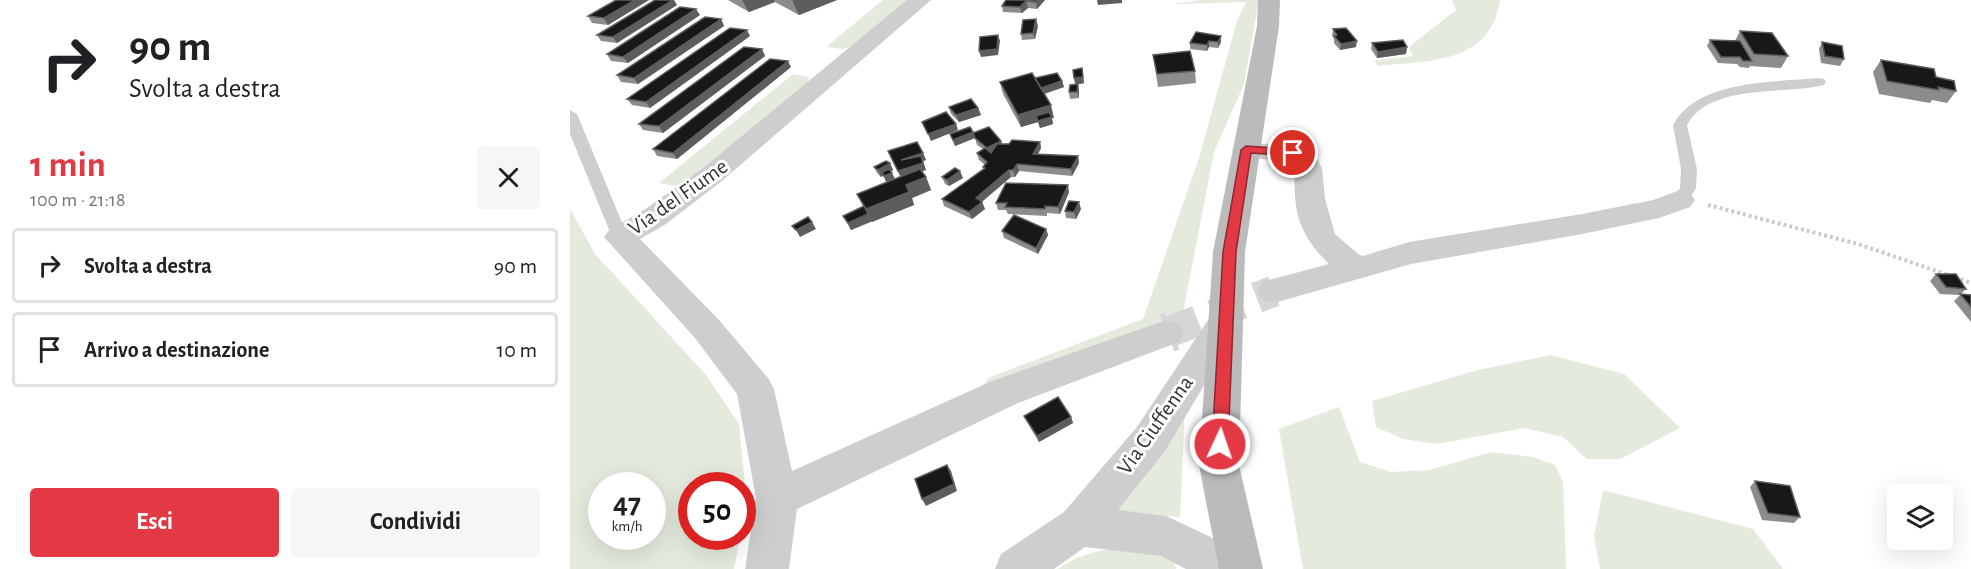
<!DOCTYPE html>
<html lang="it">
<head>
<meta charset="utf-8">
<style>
  body { margin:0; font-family:"Alegreya Sans",sans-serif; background:#f6f6f6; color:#202124; height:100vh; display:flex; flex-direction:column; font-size:22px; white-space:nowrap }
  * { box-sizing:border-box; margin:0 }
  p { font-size:20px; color:#757577 }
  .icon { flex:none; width:33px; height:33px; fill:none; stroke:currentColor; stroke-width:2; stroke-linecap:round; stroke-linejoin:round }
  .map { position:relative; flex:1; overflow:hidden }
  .side { display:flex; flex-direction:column; background:#fff; width:570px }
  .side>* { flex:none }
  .hud { background:#fff; color:#202124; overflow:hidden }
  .buttons { position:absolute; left:1317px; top:484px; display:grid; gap:12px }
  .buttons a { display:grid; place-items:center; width:66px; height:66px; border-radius:6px; background:#fff; box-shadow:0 6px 24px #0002; font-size:30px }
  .speed { position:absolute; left:18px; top:472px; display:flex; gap:12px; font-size:30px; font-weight:700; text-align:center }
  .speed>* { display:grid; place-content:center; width:78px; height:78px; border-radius:50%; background:#fff; box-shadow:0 6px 24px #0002; line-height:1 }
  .speed small { font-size:15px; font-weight:400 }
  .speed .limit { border:9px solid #d22; background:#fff; color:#111 }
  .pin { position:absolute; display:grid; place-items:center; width:51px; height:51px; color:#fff; margin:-26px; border:3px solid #fff; border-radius:50%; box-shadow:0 2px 6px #0007 }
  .me { position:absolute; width:66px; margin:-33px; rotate:3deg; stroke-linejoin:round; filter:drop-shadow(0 0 4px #0008) }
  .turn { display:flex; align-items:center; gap:21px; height:126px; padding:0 30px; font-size:27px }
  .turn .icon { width:78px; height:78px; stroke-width:2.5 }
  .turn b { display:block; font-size:42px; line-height:51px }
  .round { display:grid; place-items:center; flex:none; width:63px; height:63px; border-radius:6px; background:#f6f6f6 }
  .head { display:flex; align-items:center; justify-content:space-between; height:102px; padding:0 30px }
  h1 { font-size:36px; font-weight:600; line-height:45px; color:#e23944 }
  .action { display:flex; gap:12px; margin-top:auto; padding:12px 30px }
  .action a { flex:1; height:69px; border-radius:6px; background:#e23944; color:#fff; font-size:24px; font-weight:600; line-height:69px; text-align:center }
  .action a+a { background:#f6f6f6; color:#202124 }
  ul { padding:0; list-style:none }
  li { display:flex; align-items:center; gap:18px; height:75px; margin:0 12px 9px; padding:0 18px; border:3px solid #e0e0e0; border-radius:6px }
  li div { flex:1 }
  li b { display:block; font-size:22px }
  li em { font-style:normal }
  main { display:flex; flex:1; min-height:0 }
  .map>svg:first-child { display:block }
</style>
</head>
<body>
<main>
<section class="side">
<div class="hud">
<div class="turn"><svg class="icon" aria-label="right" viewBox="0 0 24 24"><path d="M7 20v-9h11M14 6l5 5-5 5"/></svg><div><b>90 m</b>Svolta a destra</div></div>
</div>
<div class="head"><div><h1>1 min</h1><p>100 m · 21:18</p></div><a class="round"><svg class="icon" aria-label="close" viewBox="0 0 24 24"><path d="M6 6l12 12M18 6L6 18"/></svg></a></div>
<ul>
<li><svg class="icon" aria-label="right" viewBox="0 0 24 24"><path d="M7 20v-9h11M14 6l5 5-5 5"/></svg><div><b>Svolta a destra</b></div><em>90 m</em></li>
<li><svg class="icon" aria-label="arrive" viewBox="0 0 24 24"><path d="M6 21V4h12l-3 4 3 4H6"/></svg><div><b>Arrivo a destinazione</b></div><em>10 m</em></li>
</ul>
<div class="action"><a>Esci</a><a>Condividi</a></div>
</section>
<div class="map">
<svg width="1401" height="569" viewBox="0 0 1401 569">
  <rect width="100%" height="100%" fill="#fff"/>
  <g fill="#e4eadd" fill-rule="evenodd">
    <path d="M 313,0 L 338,0 L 281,47 L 272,49 L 256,47 Z"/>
    <path d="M 631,0 L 689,0 L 674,84 L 644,152 L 612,318 L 410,393 L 418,378 L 573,319 L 629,158 L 667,21 L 676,2 L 604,4 Z"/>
    <path d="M 882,0 L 930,0 C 920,65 859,60 808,66 L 804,61 L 843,56 L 839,47 L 886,10 Z"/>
    <path d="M 223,74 L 239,77 L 238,83 L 109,187 L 89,183 Z"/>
    <path d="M 0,209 L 25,254 L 136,375 L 169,424 L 177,506 L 173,526 L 172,486 L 122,486 L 122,537 L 170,537 L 164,569 L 0,569 ZM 32,486 L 82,486 L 82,537 L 32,537 Z"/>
    <path d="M 980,355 L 1054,374 L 1110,428 L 1050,459 L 1017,459 L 993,437 L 954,428 L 867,444 L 833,439 L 806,427 L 802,401 L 908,370 Z"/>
    <path d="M 615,404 L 610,517 L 545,512 Z"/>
    <path d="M 769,407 L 790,462 L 821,472 L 859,470 L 922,452 L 963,457 L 985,465 L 993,482 L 996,569 L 733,569 L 709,429 Z"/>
    <path d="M 1033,490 L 1183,529 L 1213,569 L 1030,569 L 1024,536 Z"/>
    <path d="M 578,545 L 603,560 L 606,569 L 488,569 C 514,550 546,547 578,545 Z"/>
  </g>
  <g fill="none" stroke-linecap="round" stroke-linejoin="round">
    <path stroke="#d6d6d6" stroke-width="31" stroke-dasharray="31 16" stroke-linecap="butt" d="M 599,332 L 704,291"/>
    <path stroke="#d6d6d6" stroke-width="40" stroke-dasharray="40 20" stroke-linecap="butt" d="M 597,333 L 602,331"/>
    <g stroke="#cbcbcb" stroke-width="4" stroke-dasharray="3 3" stroke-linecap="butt">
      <path d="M 1138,205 L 1288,244 L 1378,275"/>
      <path d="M 1385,277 L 1401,283"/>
    </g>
    <g fill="#cecece" fill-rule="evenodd">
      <path d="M 1249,78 L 1254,79 L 1256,82 L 1254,85 C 1215,95 1139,83 1117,125 L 1127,169 L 1126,188 L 1116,204 L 1104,204 L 1102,200 L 1110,188 L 1111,169 L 1103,125 C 1127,80 1204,82 1249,78 Z"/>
      <path d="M 0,110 L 7,114 L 58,237 L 56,241 L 44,241 L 42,237 L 0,134 Z"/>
    </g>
    <g fill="#cecece" fill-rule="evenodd">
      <path d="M 337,0 L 361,0 L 153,180 L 96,224 L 70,239 L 149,320 L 198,378 L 204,389 L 222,471 L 422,381 L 585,324 L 597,320 L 609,324 L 614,333 L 609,342 L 448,403 L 227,509 L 219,569 L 175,569 L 186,498 L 167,394 L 125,338 L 34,237 L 39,230 L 74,210 L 133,168 Z"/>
      <path d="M 676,142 L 741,149 L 752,168 L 755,199 L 765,234 L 788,254 L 793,256 L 839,242 L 1012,214 L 1083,200 L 1110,190 L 1120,193 L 1125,200 L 1120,207 L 1089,218 L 1012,234 L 841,264 L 704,303 L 692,300 L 687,291 L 692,282 L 759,264 C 738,243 727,226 725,195 C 724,184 726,172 721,162 L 666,156 L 662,150 L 666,144 Z"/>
      <path d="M 656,307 L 668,311 L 673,320 L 595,451 L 548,510 L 596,516 L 677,554 L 683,569 L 616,569 L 591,556 L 515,547 L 484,569 L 425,569 L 431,554 L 494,512 L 567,427 L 644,311 Z"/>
    </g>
    <path fill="#bbb" fill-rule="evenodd" d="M 688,0 L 710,0 L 709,26 L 675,252 L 669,465 L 693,569 L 649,569 L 629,465 L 643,252 L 687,26 Z"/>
  </g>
  <g fill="#8c8c8c">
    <path d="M 46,0 L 79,0 L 38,25 L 22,23 L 18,16 Z"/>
    <path d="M 158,0 L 267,0 L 229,15 L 205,2 L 179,12 Z"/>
    <path d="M 436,0 L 475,0 L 467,9 L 458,8 L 452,13 L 433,12 L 432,6 Z"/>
    <path d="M 107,5 L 47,43 L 31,41 L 27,35 Z"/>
    <path d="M 130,15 L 58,63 L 41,61 L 37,54 Z"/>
    <path d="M 151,19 L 154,26 L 68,84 L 51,82 L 47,75 Z"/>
    <path d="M 468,26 L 465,39 L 452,40 L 451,34 Z"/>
    <path d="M 763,29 L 786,47 L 770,50 L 764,43 L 764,38 L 762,36 Z"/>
    <path d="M 1170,31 L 1218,56 L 1211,68 L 1180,66 L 1179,68 L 1170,67 L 1167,64 L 1148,63 L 1137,46 L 1140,40 L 1165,41 Z"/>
    <path d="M 626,32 L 651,42 L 648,48 L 639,47 L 637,51 L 620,49 L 620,43 Z"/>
    <path d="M 180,36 L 80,108 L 62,105 L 57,99 Z"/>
    <path d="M 1252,42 L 1274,59 L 1270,66 L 1251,63 L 1249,49 Z"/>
    <path d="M 802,43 L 837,47 L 836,54 L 807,58 L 801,49 Z"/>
    <path d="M 192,49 L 195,56 L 93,133 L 73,130 L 69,124 Z"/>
    <path d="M 583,55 L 625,71 L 626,83 L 588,87 Z"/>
    <path d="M 1311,60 L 1366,77 L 1386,91 L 1377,103 L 1362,100 L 1360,103 L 1309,94 L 1303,72 Z"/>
    <path d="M 221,67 L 107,159 L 87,156 L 83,149 Z"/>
    <path d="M 512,68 L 514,83 L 508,84 L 509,91 L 509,98 L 500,99 L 499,92 L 505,85 L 504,78 Z"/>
    <path d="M 465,78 L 492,81 L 494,87 L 474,94 L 484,118 L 482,118 L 483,124 L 470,128 L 468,122 L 451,127 L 433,94 L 430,82 Z"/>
    <path d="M 379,107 L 408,108 L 411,115 L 389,122 L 381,114 Z"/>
    <path d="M 403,133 L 431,141 L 432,144 L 470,142 L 471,148 L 468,154 L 508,156 L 509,163 L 502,176 L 449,171 L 445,177 L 441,177 L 412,202 L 415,209 L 402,219 L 374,206 L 372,199 L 414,169 L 413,167 L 415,165 L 409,160 L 407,153 L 413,149 L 407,145 L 405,138 L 385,146 L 380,134 Z"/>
    <path d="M 318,151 L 353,153 L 356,160 L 353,161 L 356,170 L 352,171 L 356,177 L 361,190 L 342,198 L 344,205 L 281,230 L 273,216 L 293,206 L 287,194 L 316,182 L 313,175 L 311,177 L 307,173 L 304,167 L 320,163 L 323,170 L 321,171 L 325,179 L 330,176 Z"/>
    <path d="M 372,177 L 393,178 L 379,186 L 375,184 Z"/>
    <path d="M 499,192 L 490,214 L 477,213 L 477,216 L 438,214 L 436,210 L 428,210 L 426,203 Z"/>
    <path d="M 511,209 L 506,219 L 496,218 L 495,211 Z"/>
    <path d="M 476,229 L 478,235 L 468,254 L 434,238 L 432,231 Z"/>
    <path d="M 1366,274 L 1396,289 L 1391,294 L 1401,295 L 1401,322 L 1384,301 L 1390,295 L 1370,294 L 1360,281 Z"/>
    <path d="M 454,416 L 501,417 L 503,423 L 469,442 L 457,422 Z"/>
    <path d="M 1185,481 L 1230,517 L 1224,523 L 1192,520 L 1180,487 Z"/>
  </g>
  <g fill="#5d5d5d">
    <path d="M 65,0 L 79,0 L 38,25 L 34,18 Z"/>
    <path d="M 103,0 L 104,0 L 107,5 L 47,43 L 43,37 Z"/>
    <path d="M 172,0 L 204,0 L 205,2 L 179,12 Z"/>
    <path d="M 222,0 L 267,0 L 229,15 Z"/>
    <path d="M 468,0 L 475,0 L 467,9 L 466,2 Z"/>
    <path d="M 527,0 L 552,0 L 552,3 L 528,5 Z"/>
    <path d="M 456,1 L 458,8 L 452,13 L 450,7 Z"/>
    <path d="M 126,9 L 130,15 L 58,63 L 53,57 Z"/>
    <path d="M 151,19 L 154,26 L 68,84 L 64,78 Z"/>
    <path d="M 466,19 L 468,26 L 465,39 L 463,33 Z"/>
    <path d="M 177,30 L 180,36 L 80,108 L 76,102 Z"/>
    <path d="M 428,35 L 430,41 L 428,55 L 411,57 L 409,51 Z"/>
    <path d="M 651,36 L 651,42 L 648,48 L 648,42 Z"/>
    <path d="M 639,41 L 639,47 L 637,51 L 637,45 Z"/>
    <path d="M 787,41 L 786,47 L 770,50 L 771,44 Z"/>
    <path d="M 837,47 L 836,54 L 807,58 L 808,52 Z"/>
    <path d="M 192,49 L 195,56 L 93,133 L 89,126 Z"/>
    <path d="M 218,61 L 221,67 L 107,159 L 103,153 Z"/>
    <path d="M 512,68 L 514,83 L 506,85 L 504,78 Z"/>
    <path d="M 492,81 L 494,87 L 471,95 L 469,88 Z"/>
    <path d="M 508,84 L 509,91 L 509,98 L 507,92 Z"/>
    <path d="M 481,105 L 484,118 L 482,118 L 483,124 L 470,128 L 466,116 L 468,122 L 451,127 L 448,115 Z"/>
    <path d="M 408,108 L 411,115 L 389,122 L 386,115 Z"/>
    <path d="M 386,124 L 388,130 L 361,141 L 358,134 Z"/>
    <path d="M 403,132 L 405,138 L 385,146 L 383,140 Z"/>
    <path d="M 431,141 L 433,148 L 419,154 L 417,148 Z"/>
    <path d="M 470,142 L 471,148 L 465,160 L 463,154 Z"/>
    <path d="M 353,153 L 356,160 L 353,161 L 356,170 L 331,178 L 328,171 L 331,160 Z"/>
    <path d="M 508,156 L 509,163 L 502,176 L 501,169 Z"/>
    <path d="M 320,163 L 323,170 L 311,177 L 308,170 Z"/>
    <path d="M 447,164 L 449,171 L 445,177 L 443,170 Z"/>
    <path d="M 439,170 L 441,177 L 410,203 L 412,202 L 415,209 L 402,219 L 399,212 L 406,198 Z"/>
    <path d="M 390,171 L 393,178 L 379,186 L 377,180 Z"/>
    <path d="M 322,173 L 325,180 L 317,183 L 314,176 Z"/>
    <path d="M 356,177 L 361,190 L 342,198 L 344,205 L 302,222 L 296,209 L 336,185 Z"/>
    <path d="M 498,185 L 499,192 L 490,214 L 488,207 Z"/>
    <path d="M 509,202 L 511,209 L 506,219 L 504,212 Z"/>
    <path d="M 298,214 L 302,221 L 281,230 L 278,223 Z"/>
    <path d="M 242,222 L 246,229 L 230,237 L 226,230 Z"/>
    <path d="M 476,229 L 478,235 L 468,254 L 466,248 Z"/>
    <path d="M 501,417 L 503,423 L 469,442 L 467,436 Z"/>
    <path d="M 377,465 L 381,471 L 387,491 L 356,506 L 352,499 Z"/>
  </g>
  <g fill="#181818" stroke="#5d5d5d" stroke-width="1.5">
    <path d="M 46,0 L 65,0 L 34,18 L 18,16 Z"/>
    <path d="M 85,0 L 103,0 L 43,37 L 27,35 Z"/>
    <path d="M 436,0 L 468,0 L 466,2 L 456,1 L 450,7 L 432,6 Z"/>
    <path d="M 110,7 L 126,9 L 53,57 L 37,54 Z"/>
    <path d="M 135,17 L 151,19 L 64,78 L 47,75 Z"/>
    <path d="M 466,19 L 463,33 L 451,34 L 453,20 Z"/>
    <path d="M 160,28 L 177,30 L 76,102 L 57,99 Z"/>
    <path d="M 776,28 L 787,41 L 771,44 L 764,36 L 767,35 L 763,29 Z"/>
    <path d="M 1170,31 L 1202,33 L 1218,56 L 1184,54 Z"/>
    <path d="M 626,32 L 651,36 L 648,42 L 639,41 L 637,45 L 620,43 Z"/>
    <path d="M 428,35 L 427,49 L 409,51 L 410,37 Z"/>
    <path d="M 833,40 L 837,47 L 808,52 L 802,43 Z"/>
    <path d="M 1140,40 L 1170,41 L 1182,61 L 1173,61 L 1170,57 L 1151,57 Z"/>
    <path d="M 1252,42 L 1272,46 L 1274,59 L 1255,56 Z"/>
    <path d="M 174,47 L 192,49 L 89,126 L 69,124 Z"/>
    <path d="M 620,51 L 625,71 L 587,74 L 583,55 Z"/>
    <path d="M 200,59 L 218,61 L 103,153 L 83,149 Z"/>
    <path d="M 1311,60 L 1364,69 L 1366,77 L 1384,81 L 1386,91 L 1368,87 L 1369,90 L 1317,81 Z"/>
    <path d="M 512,68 L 513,77 L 504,78 L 503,70 Z"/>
    <path d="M 462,73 L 481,105 L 448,115 L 430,82 Z"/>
    <path d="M 487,73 L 492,81 L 471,88 L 465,78 Z"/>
    <path d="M 508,84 L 507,92 L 499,92 L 500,85 Z"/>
    <path d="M 401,99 L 408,108 L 386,115 L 379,107 Z"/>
    <path d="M 376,112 L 386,124 L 358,134 L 352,122 Z"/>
    <path d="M 479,112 L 482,117 L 468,121 L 466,116 Z"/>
    <path d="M 400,127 L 403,132 L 383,140 L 380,134 Z"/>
    <path d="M 419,127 L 431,141 L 417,148 L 405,138 L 403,133 Z"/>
    <path d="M 442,140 L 470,142 L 463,154 L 508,156 L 501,169 L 447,164 L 443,170 L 439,170 L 406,198 L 412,202 L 399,212 L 372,199 L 415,168 L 413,167 L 417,162 L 407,153 L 415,148 L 421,153 L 427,144 L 439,144 Z"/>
    <path d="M 347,142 L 353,153 L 331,160 L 351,156 L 353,163 L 328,171 L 318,151 Z"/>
    <path d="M 316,161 L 320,163 L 308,170 L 304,167 Z"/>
    <path d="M 385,168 L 390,171 L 377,180 L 372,177 Z"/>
    <path d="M 319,169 L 322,173 L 314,176 L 312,172 Z"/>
    <path d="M 350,169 L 356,177 L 336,185 L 339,192 L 296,209 L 287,194 Z"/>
    <path d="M 436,183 L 498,185 L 488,207 L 475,206 L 475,209 L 435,207 L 437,203 L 426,203 Z"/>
    <path d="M 499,201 L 509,202 L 504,212 L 495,211 Z"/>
    <path d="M 294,206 L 298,214 L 278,223 L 273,216 Z"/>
    <path d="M 444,215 L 476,229 L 466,248 L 432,231 Z"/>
    <path d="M 238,217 L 242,222 L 226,230 L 222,226 Z"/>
    <path d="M 1366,274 L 1386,274 L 1396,289 L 1376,287 Z"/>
    <path d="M 1390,294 L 1401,295 L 1401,307 Z"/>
    <path d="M 488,397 L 501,417 L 467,436 L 454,416 Z"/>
    <path d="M 377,465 L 384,484 L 352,499 L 345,479 Z"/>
    <path d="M 1185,481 L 1220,486 L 1230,517 L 1198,513 Z"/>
  </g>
  <path fill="#e23944" stroke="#93252c" stroke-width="1.5" d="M 676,146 L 723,149 L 729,153 L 723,156 L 681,153 L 666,252 L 658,444 L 656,449 L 650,451 L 644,449 L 642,444 L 653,252 L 671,150 Z"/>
  <g text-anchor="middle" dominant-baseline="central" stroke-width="6" stroke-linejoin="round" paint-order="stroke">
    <g font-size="22" fill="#313131" stroke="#fff">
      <text transform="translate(108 197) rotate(-35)">Via del Fiume</text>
      <text transform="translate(585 425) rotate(-55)">Via Ciuffenna</text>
    </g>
  </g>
</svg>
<div class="buttons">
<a><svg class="icon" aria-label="layers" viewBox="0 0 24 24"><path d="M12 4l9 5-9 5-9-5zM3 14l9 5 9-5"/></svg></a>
</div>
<div class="speed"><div>47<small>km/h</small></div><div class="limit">50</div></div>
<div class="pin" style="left:723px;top:153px;background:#d93025"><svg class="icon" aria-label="arrive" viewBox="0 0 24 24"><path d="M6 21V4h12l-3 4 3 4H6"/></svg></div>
<svg class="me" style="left:650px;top:444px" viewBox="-20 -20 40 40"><circle r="17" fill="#e23944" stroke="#fff" stroke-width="3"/><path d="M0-11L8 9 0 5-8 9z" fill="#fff"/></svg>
</div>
</main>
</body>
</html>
